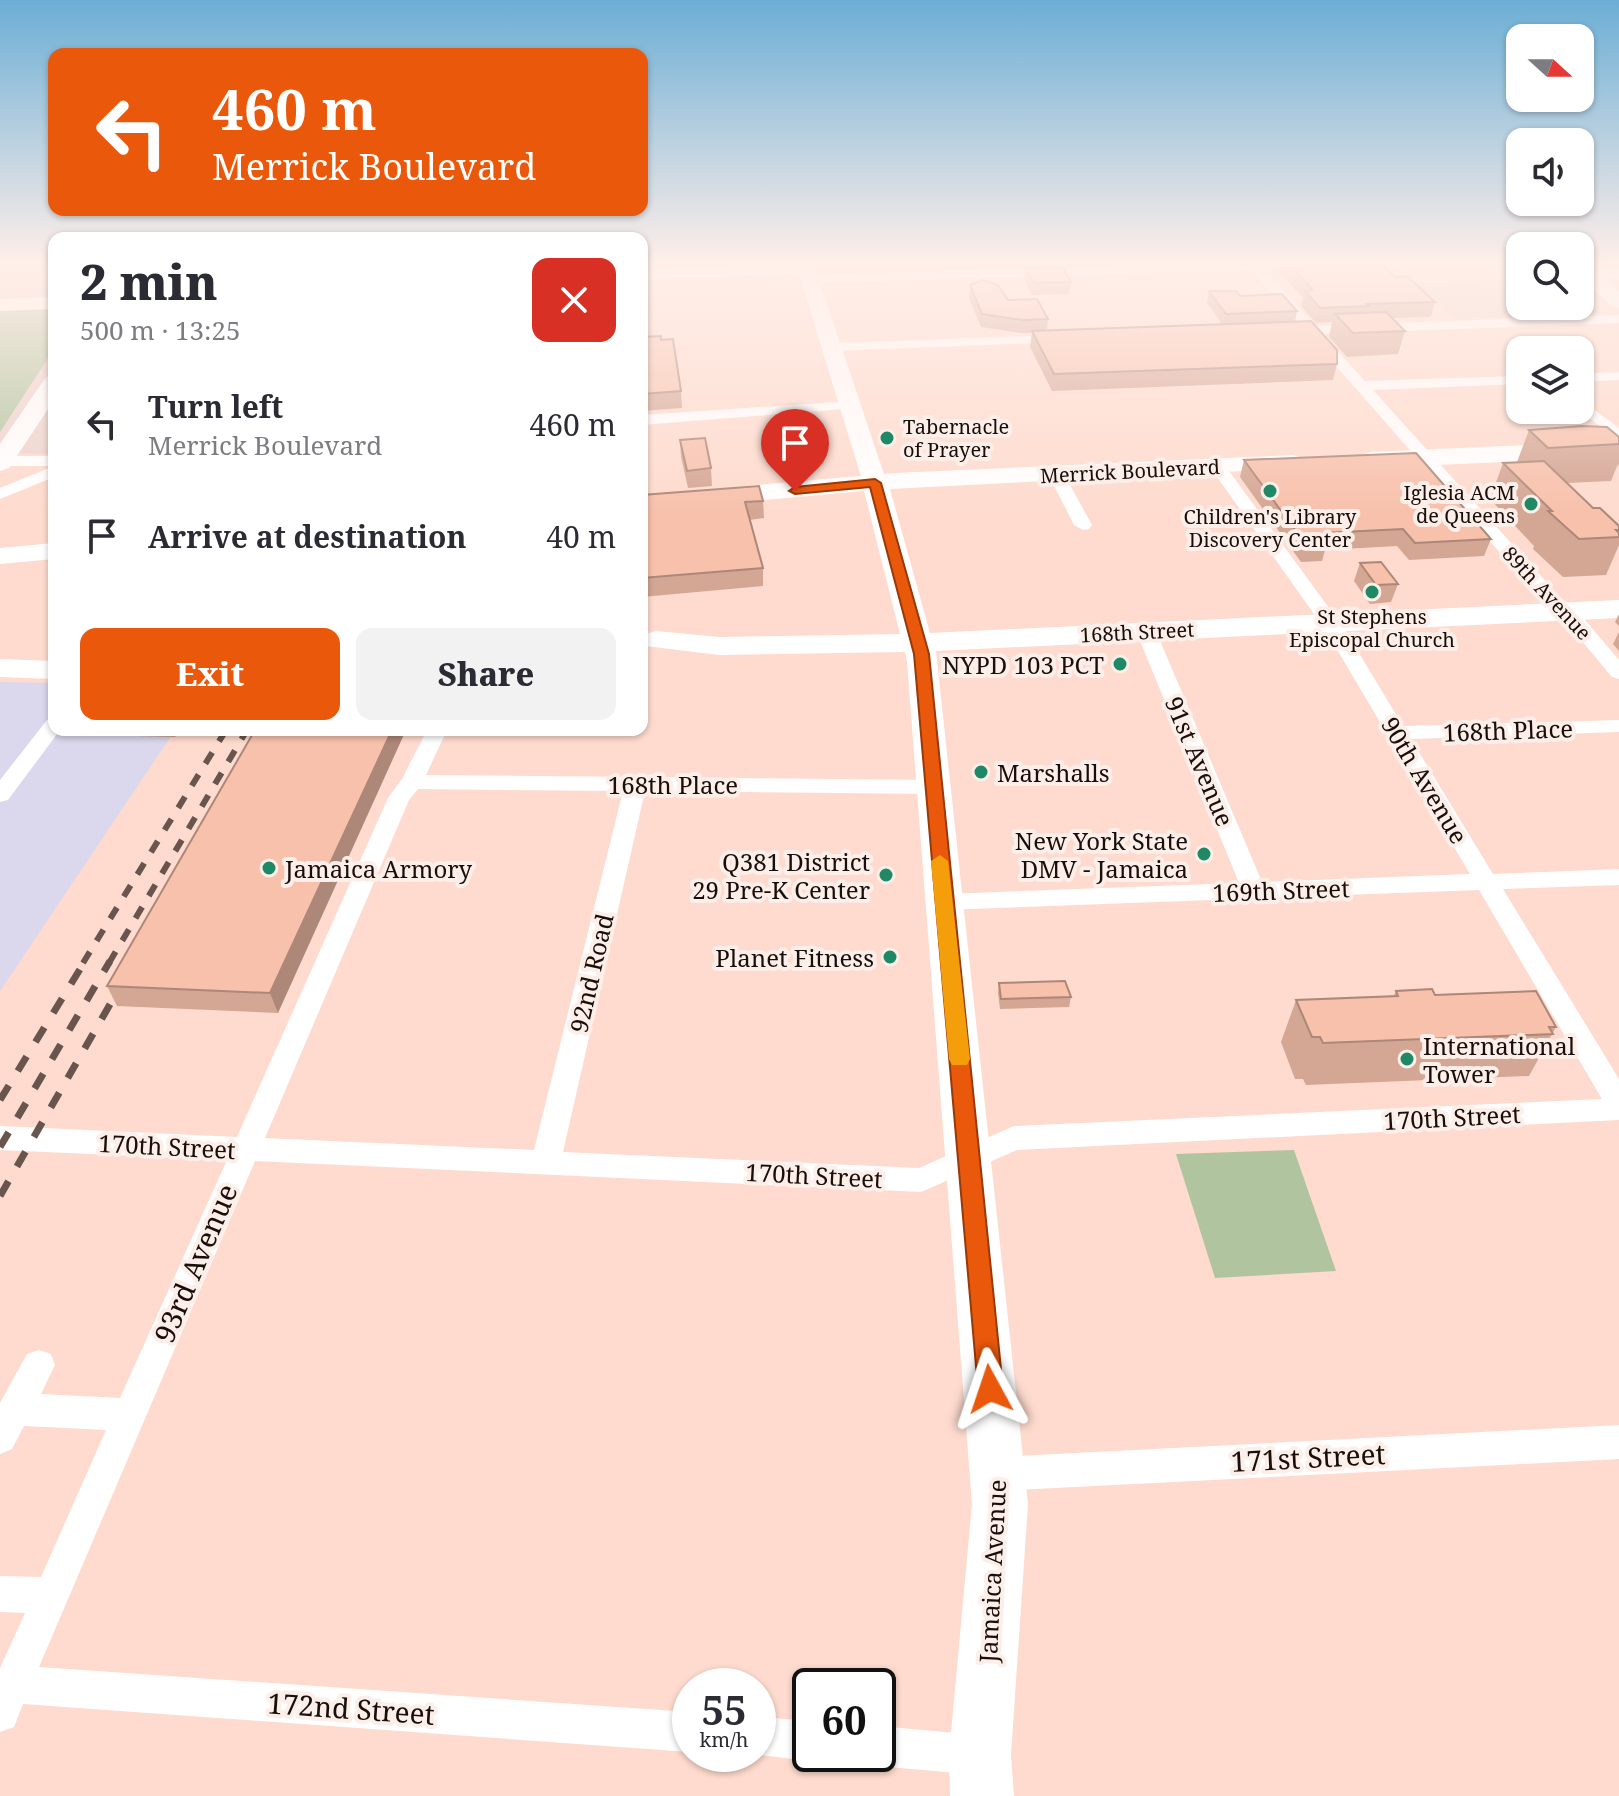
<!DOCTYPE html>
<html lang="en">
<head>
<meta charset="utf-8">
<style>
  body { margin:0; font-family:"Noto Serif",serif; background:#f2f2f3; color:#2b2b33; height:100vh; display:flex; flex-direction:column; font-size:30px; white-space:nowrap }
  * { box-sizing:border-box; margin:0 }
  p { font-size:26px; color:#7c7c81 }
  .icon { flex:none; width:44px; height:44px; fill:none; stroke:currentColor; stroke-width:2; stroke-linecap:round; stroke-linejoin:round }
  .map { position:relative; flex:1; overflow:hidden }
  .sheet { position:absolute; left:48px; top:232px; width:600px; height:504px; display:flex; flex-direction:column; background:#fff; border-radius:16px; box-shadow:0 2px 6px #0004 }
  .sheet>* { flex:none }
  .guide { position:absolute; left:48px; top:48px; width:600px; height:168px; border-radius:16px; box-shadow:0 2px 6px #0004; background:#ea580c; color:#fff; overflow:hidden }
  .needle { width:52px; rotate:111deg }
  .buttons { position:absolute; left:1506px; top:24px; display:grid; gap:16px }
  .buttons a { display:grid; place-items:center; width:88px; height:88px; border-radius:16px; background:#fff; box-shadow:0 2px 6px #0004; font-size:40px }
  .speed { position:absolute; left:672px; top:1668px; display:flex; gap:16px; font-size:40px; font-weight:700; text-align:center }
  .speed>* { display:grid; place-content:center; width:104px; height:104px; border-radius:50%; background:#fff; box-shadow:0 2px 6px #0004; line-height:1 }
  .speed small { font-size:20px; font-weight:400 }
  .speed .limit { border:4px solid #111; border-radius:12px; background:#fff; color:#111 }
  .pin { position:absolute; display:grid; place-items:center; width:68px; height:68px; color:#fff; margin:-82px -34px; border-radius:50% 50% 50% 0; rotate:-45deg; box-shadow:0 0 8px #0007 }
  .pin .icon { rotate:45deg }
  .me { position:absolute; width:88px; margin:-44px; rotate:355deg; stroke-linejoin:round; filter:drop-shadow(0 0 6px #0008) }
  .turn { display:flex; align-items:center; gap:28px; height:168px; padding:0 32px; font-size:36px }
  .turn .icon { width:104px; height:104px; stroke-width:2.5 }
  .turn b { display:block; font-size:56px; line-height:68px }
  .round { display:grid; place-items:center; flex:none; width:84px; height:84px; border-radius:16px; background:#f2f2f3 }
  .summary { display:flex; align-items:center; justify-content:space-between; height:136px; padding:0 32px }
  h1 { font-size:48px; font-weight:800; line-height:60px }
  .button { display:flex; gap:16px; margin-top:auto; padding:16px 32px }
  .button a { flex:1; height:92px; border-radius:16px; background:#ea580c; color:#fff; font-size:32px; font-weight:800; line-height:92px; text-align:center }
  .button a+a { background:#f2f2f3; color:#2b2b33 }
  ul { padding:0; list-style:none }
  li { display:flex; align-items:center; gap:24px; height:112px; padding:0 32px }
  li div { flex:1 }
  li b { display:block; font-size:30px }
  li em { font-style:normal }
  .map>svg:first-child { display:block }
</style>
</head>
<body>
<div class="map">
<svg width="1619" height="1796" viewBox="0 0 1619 1796">
  <rect width="100%" height="100%" fill="#fedbce"/>
  <path fill="#dbd7ec" d="M 0,682 L 54,683 L 54,730 L 175,730 L 0,991 Z"/>
  <g fill="#edd3ce">
    <path d="M 0,262 L 54,262 L 54,454 L 0,453 Z"/>
    <path d="M 1520,279 L 1520,306 L 1580,306 L 1580,291 L 1603,313 L 1455,319 L 1415,283 Z"/>
  </g>
  <g fill="#afc49f">
    <path d="M 54,308 L 54,349 L 0,432 L 0,311 Z"/>
    <path d="M 1294,1150 L 1336,1271 L 1215,1278 L 1176,1154 Z"/>
  </g>
  <g fill="none" stroke-linecap="round" stroke-linejoin="round">
    <g fill="#fff" fill-rule="evenodd">
      <path d="M 1245,262 L 1316,262 L 1316,268 L 1312,269 L 1265,270 L 1315,326 L 1619,315 L 1619,323 L 1322,334 L 1365,381 L 1520,376 L 1520,384 L 1373,390 L 1559,596 L 1580,614 L 1619,660 L 1619,679 L 1612,677 L 1566,622 L 1545,604 L 1308,334 L 1281,334 L 1281,328 L 1301,326 L 1252,270 L 811,283 L 805,279 L 811,275 Z"/>
      <path d="M 1344,262 L 1408,262 L 1402,266 L 1349,268 L 1345,267 Z"/>
      <path d="M 1061,335 L 1066,336 L 1066,342 L 833,351 L 826,347 L 833,343 Z"/>
      <path d="M 1619,372 L 1619,380 L 1580,382 L 1580,374 Z"/>
      <path d="M 1580,399 L 1619,428 L 1619,441 L 1579,410 Z"/>
      <path d="M 852,401 L 857,402 L 857,408 L 642,425 L 642,415 Z"/>
      <rect x="0" y="456" width="54" height="10"/>
      <path d="M 1218,462 L 1224,464 L 1345,630 L 1403,726 L 1619,720 L 1619,732 L 1411,739 L 1493,874 L 1619,869 L 1619,885 L 1503,889 L 1619,1079 L 1619,1120 L 1017,1150 L 921,1192 L 255,1161 L 39,1667 L 690,1712 L 690,1752 L 23,1704 L 14,1727 L 0,1732 L 0,1668 L 25,1613 L 0,1612 L 0,1576 L 41,1577 L 106,1430 L 24,1426 L 12,1449 L 0,1454 L 0,1403 L 27,1354 L 39,1350 L 51,1354 L 55,1365 L 41,1394 L 120,1398 L 227,1160 L 0,1150 L 0,1126 L 237,1137 L 388,798 L 402,779 L 427,730 L 447,730 L 426,775 L 934,780 L 942,782 L 945,787 L 942,792 L 934,794 L 645,791 L 563,1152 L 919,1168 L 1014,1126 L 1602,1099 L 1479,890 L 944,910 L 935,908 L 932,902 L 935,896 L 944,894 L 1239,883 L 1136,631 L 1146,625 L 1156,631 L 1262,882 L 1470,874 L 1326,631 L 1210,467 ZM 418,789 L 623,791 L 534,1150 L 265,1138 L 409,800 Z"/>
      <path d="M 54,466 L 54,477 L 0,499 L 0,488 Z"/>
      <path d="M 1056,469 L 1064,474 L 1092,525 L 1089,529 L 1083,530 L 1074,525 L 1048,474 Z"/>
      <path d="M 54,718 L 54,730 L 60,730 L 8,800 L 0,802 L 0,780 L 47,720 Z"/>
      <path d="M 1619,1425 L 1619,1459 L 998,1491 L 986,1486 L 981,1474 L 986,1462 L 998,1457 Z"/>
      <path d="M 758,1717 L 810,1721 L 810,1754 L 824,1755 L 810,1761 L 752,1754 L 758,1754 Z"/>
      <path d="M 878,1726 L 979,1735 L 993,1741 L 999,1755 L 993,1769 L 979,1775 L 878,1766 L 864,1760 L 862,1754 L 878,1754 Z"/>
    </g>
    <g fill="#fff" fill-rule="evenodd">
      <path d="M 813,262 L 887,483 L 883,488 L 867,488 L 863,483 L 799,274 L 642,280 L 642,270 Z"/>
      <path d="M 1619,269 L 1619,279 L 1589,280 L 1580,275 L 1589,270 Z"/>
      <path d="M 54,297 L 54,309 L 0,311 L 0,299 Z"/>
    </g>
    <g fill="#fff" fill-rule="evenodd">
      <path d="M 1580,262 L 1587,263 L 1619,291 L 1619,308 L 1612,306 L 1580,278 Z"/>
      <path d="M 54,375 L 54,400 L 9,468 L 0,471 L 0,444 L 46,377 Z"/>
      <path d="M 1619,441 L 1619,457 L 1370,468 L 1361,465 L 1357,460 L 1361,455 L 1370,452 Z"/>
      <path d="M 1293,455 L 1302,458 L 1306,463 L 1302,468 L 890,489 L 930,633 L 1619,600 L 1619,618 L 936,651 L 1028,1504 L 1011,1755 L 1014,1796 L 950,1796 L 949,1755 L 972,1504 L 907,662 L 905,652 L 719,655 L 645,646 L 642,638 L 645,634 L 656,631 L 719,637 L 900,634 L 864,491 L 642,511 L 642,495 L 895,473 Z"/>
      <path d="M 54,543 L 54,559 L 0,564 L 0,548 Z"/>
      <path d="M 0,659 L 54,661 L 54,679 L 0,677 Z"/>
    </g>
    <g stroke="#68554d" stroke-width="6" stroke-dasharray="13 13" stroke-linecap="butt">
      <path d="M 83,963 L 226,730"/>
      <path d="M 109,963 L 247,730"/>
    </g>
    <g stroke="#68554d" stroke-width="7" stroke-dasharray="17 17" stroke-linecap="butt">
      <path d="M 0,1100 L 85,961"/>
      <path d="M 0,1147 L 110,961"/>
      <path d="M 0,1196 L 124,980"/>
    </g>
  </g>
  <g fill="#d4a694">
    <path d="M 942,262 L 981,262 L 981,267 L 944,268 Z"/>
    <path d="M 1282,262 L 1380,262 L 1395,277 L 1435,302 L 1431,317 L 1392,318 L 1405,331 L 1398,354 L 1347,357 L 1329,337 L 1332,322 L 1316,323 L 1301,306 L 1303,298 L 1280,273 Z"/>
    <path d="M 1025,268 L 1071,282 L 1069,294 L 1032,295 L 1024,280 Z"/>
    <path d="M 970,285 L 1008,300 L 1048,319 L 1047,331 L 1222,324 L 1207,303 L 1209,291 L 1240,296 L 1297,311 L 1295,322 L 1337,364 L 1333,380 L 1052,391 L 1030,347 L 1032,333 L 1021,333 L 981,327 L 969,298 Z"/>
    <path d="M 642,337 L 681,391 L 682,408 L 642,411 Z"/>
    <path d="M 1529,430 L 1619,437 L 1619,467 L 1618,464 L 1611,481 L 1567,483 L 1593,508 L 1619,526 L 1619,545 L 1606,575 L 1563,577 L 1533,549 L 1534,546 L 1490,499 L 1503,463 L 1517,462 Z"/>
    <path d="M 680,440 L 711,468 L 712,486 L 688,488 L 681,457 Z"/>
    <path d="M 1244,460 L 1491,539 L 1484,556 L 1409,560 L 1397,546 L 1325,550 L 1322,561 L 1301,562 L 1240,477 Z"/>
    <path d="M 642,495 L 763,501 L 764,518 L 749,520 L 763,568 L 763,586 L 642,597 Z"/>
    <path d="M 1360,563 L 1398,584 L 1391,602 L 1370,604 L 1354,581 Z"/>
    <path d="M 1619,614 L 1619,626 L 1615,622 Z"/>
    <path d="M 1619,632 L 1619,651 L 1613,644 Z"/>
    <path d="M 135,730 L 179,730 L 175,737 L 137,736 Z"/>
    <path d="M 255,730 L 278,1013 L 117,1006 L 107,986 Z"/>
    <path d="M 999,983 L 1071,997 L 1069,1007 L 1000,1009 L 998,993 Z"/>
    <path d="M 1396,991 L 1435,995 L 1556,1027 L 1529,1076 L 1306,1085 L 1303,1079 L 1295,1079 L 1281,1042 L 1296,1000 L 1393,997 Z"/>
  </g>
  <g fill="#ad8778">
    <path d="M 172,730 L 179,730 L 175,737 Z"/>
    <path d="M 392,730 L 406,730 L 278,1013 L 270,993 Z"/>
  </g>
  <g fill="#f7c1ac" stroke="#ad8778" stroke-width="2">
    <path d="M 1287,262 L 1380,262 L 1395,277 L 1407,276 L 1435,302 L 1367,304 L 1369,306 L 1320,308 L 1305,291 L 1313,290 Z"/>
    <path d="M 1062,267 L 1071,282 L 1034,283 L 1025,268 Z"/>
    <path d="M 983,280 L 998,285 L 1008,300 L 1037,299 L 1048,319 L 1022,320 L 982,314 L 970,285 Z"/>
    <path d="M 1209,291 L 1236,291 L 1240,296 L 1282,294 L 1297,311 L 1226,314 Z"/>
    <path d="M 1386,312 L 1405,331 L 1353,333 L 1335,314 Z"/>
    <path d="M 1311,321 L 1337,350 L 1337,364 L 1054,374 L 1032,331 Z"/>
    <path d="M 661,336 L 661,340 L 673,339 L 681,391 L 642,394 L 642,337 Z"/>
    <path d="M 1582,426 L 1607,427 L 1619,437 L 1619,444 L 1548,448 L 1529,430 Z"/>
    <path d="M 705,438 L 711,468 L 687,471 L 680,440 Z"/>
    <path d="M 1416,453 L 1491,539 L 1415,543 L 1403,529 L 1323,533 L 1327,544 L 1306,545 L 1244,460 Z"/>
    <path d="M 1544,461 L 1593,508 L 1600,508 L 1619,526 L 1619,530 L 1616,530 L 1619,533 L 1619,537 L 1579,539 L 1548,511 L 1552,511 L 1503,463 Z"/>
    <path d="M 759,486 L 763,501 L 745,502 L 763,568 L 642,578 L 642,495 Z"/>
    <path d="M 1381,562 L 1398,584 L 1376,585 L 1360,563 Z"/>
    <path d="M 255,730 L 392,730 L 270,993 L 107,986 Z"/>
    <path d="M 1065,981 L 1071,997 L 1001,999 L 999,983 Z"/>
    <path d="M 1432,989 L 1435,995 L 1536,991 L 1556,1027 L 1549,1027 L 1553,1034 L 1323,1043 L 1320,1037 L 1312,1037 L 1296,1000 L 1398,996 L 1396,991 Z"/>
  </g>
  <linearGradient id="sky" x2="0" y2="1"><stop stop-color="#6baed5"/><stop offset="0.51" stop-color="#ffefe9"/><stop offset="1" stop-color="#ffefe9" stop-opacity="0"/></linearGradient>
  <rect width="1619" height="514" fill="url(#sky)"/>
  <path fill="#ea580c" stroke="#983908" stroke-width="2" d="M 875,479 L 881,483 L 929,654 L 1003,1389 L 999,1398 L 990,1401 L 981,1398 L 978,1389 L 914,654 L 870,487 L 795,494 L 789,491 L 795,487 Z"/>
  <path fill="#f59e0b" d="M 940,855 L 948,861 L 970,1059 L 967,1065 L 952,1065 L 949,1059 L 931,861 Z"/>
  <g fill="#1f8966" stroke="#fceee8" stroke-width="3">
    <circle cx="887" cy="438" r="8"/>
    <circle cx="1270" cy="491" r="8"/>
    <circle cx="1531" cy="504" r="8"/>
    <circle cx="1372" cy="592" r="8"/>
    <circle cx="1120" cy="664" r="8"/>
    <circle cx="981" cy="772" r="8"/>
    <circle cx="1204" cy="854" r="8"/>
    <circle cx="269" cy="868" r="8"/>
    <circle cx="886" cy="875" r="8"/>
    <circle cx="890" cy="957" r="8"/>
    <circle cx="1407" cy="1059" r="8"/>
  </g>
  <g text-anchor="middle" dominant-baseline="central" stroke-width="8" stroke-linejoin="round" paint-order="stroke">
    <g font-size="20" fill="#190e09" stroke="#fceee8">
      <text x="903" y="426" text-anchor="start">Tabernacle<tspan x="903" dy="23">of Prayer</tspan></text>
      <text x="1515" y="492" text-anchor="end">Iglesia ACM<tspan x="1515" dy="23">de Queens</tspan></text>
      <text x="1270" y="516">Children's Library<tspan x="1270" dy="23">Discovery Center</tspan></text>
      <text x="1372" y="616">St Stephens<tspan x="1372" dy="23">Episcopal Church</tspan></text>
    </g>
    <g font-size="20" fill="#190e09" stroke="#fceee8">
      <text transform="translate(1130 471) rotate(-3)">Merrick Boulevard</text>
      <text transform="translate(1547 593) rotate(47)">89th Avenue</text>
      <text transform="translate(1137 632) rotate(-3)">168th Street</text>
    </g>
    <g font-size="24" fill="#190e09" stroke="#fceee8" text-anchor="end">
      <text x="1104" y="664">NYPD 103 PCT</text>
      <text x="997" y="772" text-anchor="start">Marshalls</text>
      <text x="1188" y="840">New York State<tspan x="1188" dy="28">DMV - Jamaica</tspan></text>
      <text x="870" y="861">Q381 District<tspan x="870" dy="28">29 Pre-K Center</tspan></text>
      <text x="285" y="868" text-anchor="start">Jamaica Armory</text>
      <text x="874" y="957">Planet Fitness</text>
      <text x="1423" y="1045" text-anchor="start">International<tspan x="1423" dy="28">Tower</tspan></text>
    </g>
    <g font-size="24" fill="#190e09" stroke="#fceee8">
      <text transform="translate(1508 730) rotate(-2)">168th Place</text>
      <text transform="translate(1200 761) rotate(67)">91st Avenue</text>
      <text transform="translate(1425 780) rotate(59)">90th Avenue</text>
      <text x="673" y="784">168th Place</text>
      <text transform="translate(1281 890) rotate(-2)">169th Street</text>
      <text transform="translate(591 973) rotate(-77)">92nd Road</text>
      <text transform="translate(1452 1117) rotate(-3)">170th Street</text>
      <text transform="translate(167 1146) rotate(3)">170th Street</text>
      <text transform="translate(814 1175) rotate(3)">170th Street</text>
      <text transform="translate(992 1571) rotate(-87)">Jamaica Avenue</text>
    </g>
    <g font-size="28" fill="#190e09" stroke="#fceee8">
      <text transform="translate(195 1263) rotate(-67)">93rd Avenue</text>
      <text transform="translate(1308 1457) rotate(-3)">171st Street</text>
      <text transform="translate(351 1708) rotate(4)">172nd Street</text>
    </g>
  </g>
</svg>
<div class="buttons">
<a><svg class="needle" viewBox="-14 -14 28 28"><path d="M0-13l5 13h-10z" fill="#e53935"/><path d="M0 13l5-13h-10z" fill="#7c7c81"/></svg></a>
<a><svg class="icon" aria-label="sound" viewBox="0 0 24 24"><path d="M4 9h4l5-4v14l-5-4H4zM17 9q2 3 0 6"/></svg></a>
<a><svg class="icon" aria-label="search" viewBox="0 0 24 24"><circle cx="10" cy="10" r="6"/><path d="M15 15l6 6"/></svg></a>
<a><svg class="icon" aria-label="layers" viewBox="0 0 24 24"><path d="M12 4l9 5-9 5-9-5zM3 14l9 5 9-5"/></svg></a>
</div>
<div class="speed"><div>55<small>km/h</small></div><div class="limit">60</div></div>
<div class="pin" style="left:795px;top:491px;background:#d93025"><svg class="icon" aria-label="arrive" viewBox="0 0 24 24"><path d="M6 21V4h12l-3 4 3 4H6"/></svg></div>
<svg class="me" style="left:990px;top:1389px" viewBox="-20 -20 40 40"><path d="M0-17L14 15 0 8-14 15z" fill="#ea580c" stroke="#fff" stroke-width="4"/></svg>
<div class="guide">
<div class="turn"><svg class="icon" aria-label="left" viewBox="0 0 24 24"><path d="M17 20v-9H6M10 6l-5 5 5 5"/></svg><div><b>460 m</b>Merrick Boulevard</div></div>
</div>
<section class="sheet">
<div class="summary"><div><h1>2 min</h1><p>500 m · 13:25</p></div><a class="round" style="background:#d93025;color:#fff"><svg class="icon" aria-label="close" viewBox="0 0 24 24"><path d="M6 6l12 12M18 6L6 18"/></svg></a></div>
<ul>
<li><svg class="icon" aria-label="left" viewBox="0 0 24 24"><path d="M17 20v-9H6M10 6l-5 5 5 5"/></svg><div><b>Turn left</b><p>Merrick Boulevard</p></div><em>460 m</em></li>
<li><svg class="icon" aria-label="arrive" viewBox="0 0 24 24"><path d="M6 21V4h12l-3 4 3 4H6"/></svg><div><b>Arrive at destination</b></div><em>40 m</em></li>
</ul>
<div class="button"><a>Exit</a><a>Share</a></div>
</section>
</div>
</body>
</html>
